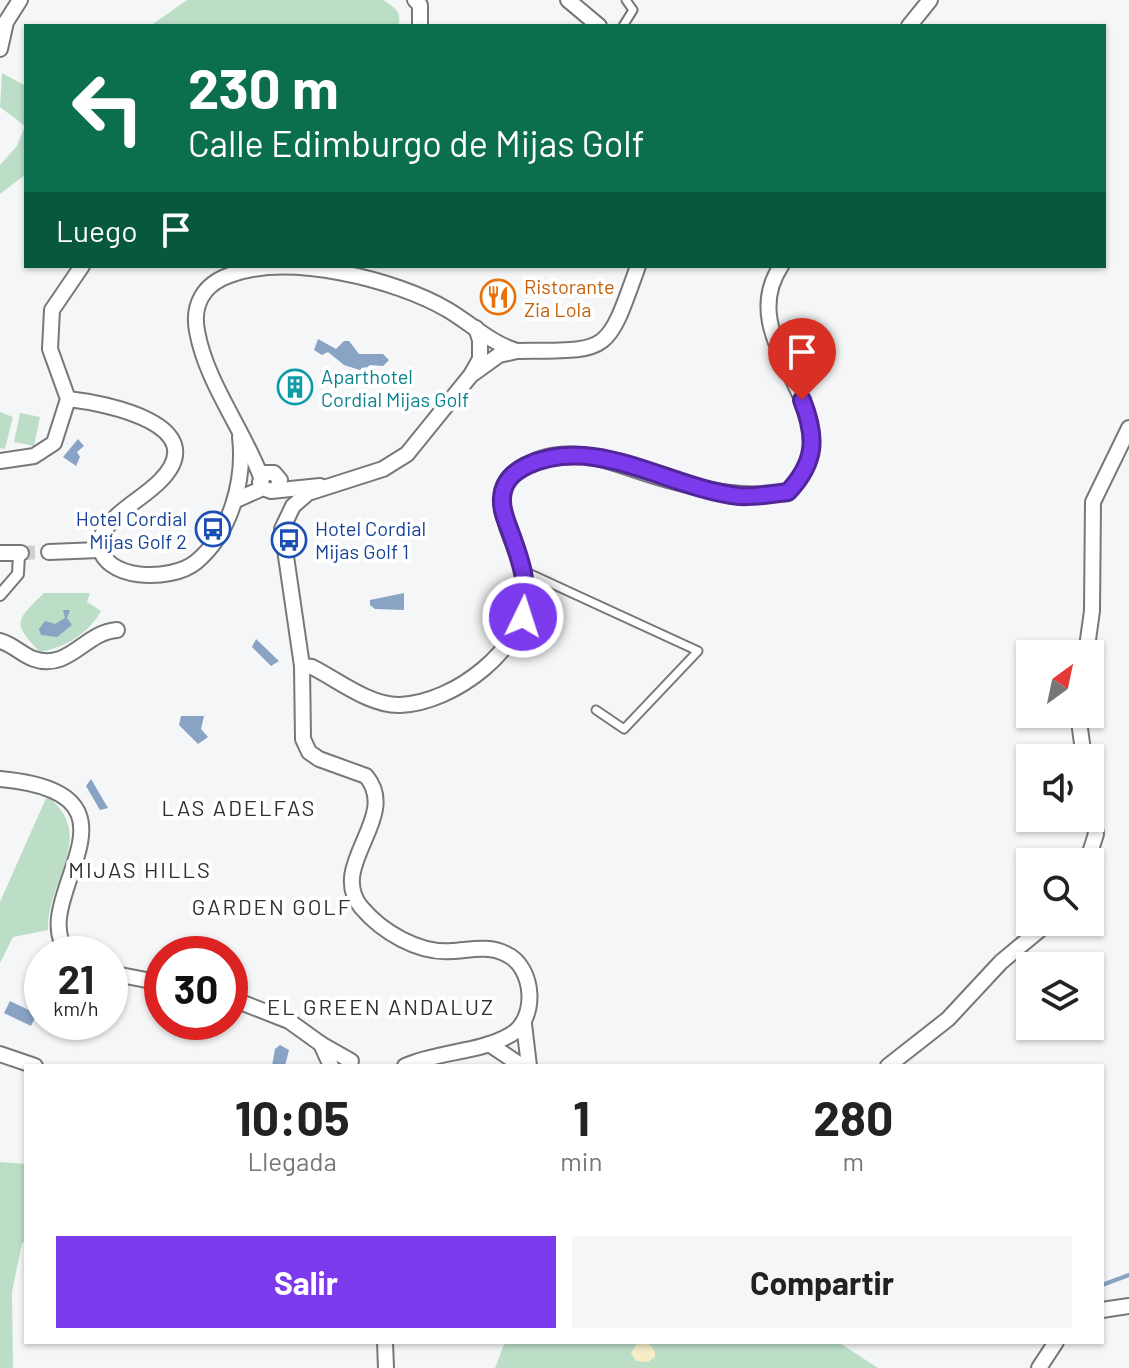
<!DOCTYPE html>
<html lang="es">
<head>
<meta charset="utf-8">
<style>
  body { margin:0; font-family:Barlow,sans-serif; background:#f6f6f6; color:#222; height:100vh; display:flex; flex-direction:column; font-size:30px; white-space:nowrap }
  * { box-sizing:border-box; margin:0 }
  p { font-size:26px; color:#767676 }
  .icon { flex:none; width:44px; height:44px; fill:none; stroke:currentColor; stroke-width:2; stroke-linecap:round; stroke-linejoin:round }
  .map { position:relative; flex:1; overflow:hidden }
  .side { position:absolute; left:24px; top:1064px; width:1080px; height:280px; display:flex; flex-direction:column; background:#fff; border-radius:0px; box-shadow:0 2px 6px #0004 }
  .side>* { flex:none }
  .guide { position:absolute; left:24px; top:24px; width:1082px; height:244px; border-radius:0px; box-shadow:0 2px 6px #0004; background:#0b6e4f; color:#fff; overflow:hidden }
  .needle { width:52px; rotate:33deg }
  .buttons { position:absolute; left:1016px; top:640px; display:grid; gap:16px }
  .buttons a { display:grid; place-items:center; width:88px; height:88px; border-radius:0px; background:#fff; box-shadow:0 2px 6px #0004; font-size:40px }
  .speed { position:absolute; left:24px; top:936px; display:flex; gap:16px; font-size:40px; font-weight:700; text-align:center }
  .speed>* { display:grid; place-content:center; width:104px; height:104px; border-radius:50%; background:#fff; box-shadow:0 2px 6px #0004; line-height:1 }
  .speed small { font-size:20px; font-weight:400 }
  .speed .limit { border:12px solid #d22; background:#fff; color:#111 }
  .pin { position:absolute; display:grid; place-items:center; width:68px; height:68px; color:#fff; margin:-82px -34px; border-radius:50% 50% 50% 0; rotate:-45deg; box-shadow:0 0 8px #0007 }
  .pin .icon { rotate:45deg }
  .me { position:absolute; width:88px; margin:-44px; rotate:4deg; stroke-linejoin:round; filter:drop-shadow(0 0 6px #0008) }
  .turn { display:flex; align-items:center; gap:28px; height:168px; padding:0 32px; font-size:36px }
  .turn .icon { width:104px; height:104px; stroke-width:2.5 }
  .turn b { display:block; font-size:56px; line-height:68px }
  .then { display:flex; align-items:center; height:76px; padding:0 32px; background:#0003; gap:16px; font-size:30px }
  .eta { display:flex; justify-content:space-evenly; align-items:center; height:136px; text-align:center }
  .eta b { font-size:48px; font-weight:700; line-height:56px }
  .button { display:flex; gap:16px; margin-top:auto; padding:16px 32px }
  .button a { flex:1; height:92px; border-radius:0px; background:#7c3aed; color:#fff; font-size:32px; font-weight:700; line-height:92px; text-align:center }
  .button a+a { background:#f6f6f6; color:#222 }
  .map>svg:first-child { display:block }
</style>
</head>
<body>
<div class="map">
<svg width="1129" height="1368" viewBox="0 0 1129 1368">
  <rect width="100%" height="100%" fill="#f5f6f7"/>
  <g fill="#bcdec7">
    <path d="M 187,0 L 383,0 C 394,7 403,12 398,26 L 150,26 Z"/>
    <path d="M 2,73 L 26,86 L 26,174 L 0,194 L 0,165 L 17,146 L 25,126 L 0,107 Z"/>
    <path d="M 0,412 L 13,417 L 5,449 L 0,448 Z"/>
    <path d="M 20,413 L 40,417 L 34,446 L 14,442 Z"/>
    <path d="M 44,593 L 90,593 L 87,602 L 101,611 C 88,634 66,647 40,652 C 11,622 16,621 44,593 Z"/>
    <path d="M 47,796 C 98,835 47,880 48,930 L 13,937 L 0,963 L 0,902 Z"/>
    <path d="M 0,1162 L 26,1164 L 26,1240 L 22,1243 L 12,1292 L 13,1368 L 0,1368 Z"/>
    <path d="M 505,1342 L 838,1342 L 878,1368 L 495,1368 Z"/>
  </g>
  <path fill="#f6edc7" d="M 638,1342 L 656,1342 L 649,1344 L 655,1351 L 655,1357 L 648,1362 L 636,1361 L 631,1353 Z"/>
  <g fill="#88a3c4">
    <path d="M 318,339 L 336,349 L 344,341 L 349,341 L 359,354 L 383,354 L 389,360 L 383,366 L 370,365 L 363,371 L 344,365 L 328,352 L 322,355 L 314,350 Z"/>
    <path d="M 78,439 L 84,446 L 77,452 L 80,457 L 76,466 L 63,457 Z"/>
    <path d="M 404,593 L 404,610 L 375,609 L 370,605 L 370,600 Z"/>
    <path d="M 63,610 L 70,610 L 67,618 L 72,625 L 57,637 L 41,635 L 39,629 L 45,621 L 55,624 L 65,618 Z"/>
    <path d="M 256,639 L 279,661 L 271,666 L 252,647 Z"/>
    <path d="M 181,716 L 204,716 L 201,729 L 208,737 L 198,744 L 179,725 Z"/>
    <path d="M 91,779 L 108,808 L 100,810 L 86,786 Z"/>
    <path d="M 10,1001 L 37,1014 L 31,1026 L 4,1013 Z"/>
    <path d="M 280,1045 L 289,1050 L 285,1066 L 272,1066 L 275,1049 Z"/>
  </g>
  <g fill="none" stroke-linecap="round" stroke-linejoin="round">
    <path stroke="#88a3c4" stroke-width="4" d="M 1102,1285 L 1129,1275"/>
    <path stroke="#cecfd0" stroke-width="14" stroke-dasharray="14 7" stroke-linecap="butt" d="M 21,553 L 49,552"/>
    <g stroke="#777879" stroke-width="11">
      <g id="service">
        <path d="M 623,26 L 633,10 L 626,0"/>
        <path d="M 524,571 L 698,651 L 624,729 L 596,710"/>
      </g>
    </g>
    <g stroke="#777879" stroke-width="14">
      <path id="pedestrian" d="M 0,595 L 18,574 L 19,553"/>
    </g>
    <g stroke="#777879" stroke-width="18">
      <g id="minor">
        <path d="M 415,0 L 420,5 L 420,26"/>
        <path d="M 568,0 L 599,26"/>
        <path d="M 909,26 L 930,0"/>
        <path d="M 0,49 L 6,22 L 20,0"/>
        <path d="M 517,351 C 610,350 606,356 638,266"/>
        <path d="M 68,399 C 106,403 215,425 160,481 C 139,502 111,512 99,541 C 100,582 172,582 196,562 C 231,533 245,480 240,437"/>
        <path d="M 0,461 L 34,456 L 54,443 L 68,399 L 50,349 L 52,310 L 82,266"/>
        <path d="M 261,477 C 243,429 206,382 197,331 C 192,304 204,284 230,275 C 289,253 395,279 448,310 C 470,323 492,344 517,351 L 499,355 L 474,373"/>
        <path d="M 260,482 L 265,473 L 274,473 L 280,480 L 277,488"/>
        <path d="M 236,500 L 263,488 L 271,491 L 320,486"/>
        <path d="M 49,552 L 99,550"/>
        <path d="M 0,553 L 21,553"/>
        <path d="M 0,641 C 14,645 22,655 34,659 C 69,671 85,632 117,630"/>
        <path d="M 1086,654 L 1092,611 L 1093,502 L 1129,428"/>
        <path d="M 302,666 L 312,667 C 338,680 370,706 400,705 C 454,703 525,649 527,593 C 529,557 476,497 518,470 C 569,436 617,467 668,480 C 708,491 747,499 788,492 C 864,415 728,346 781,266"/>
        <path d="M 1078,714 L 1084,758"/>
        <path d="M 0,779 C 164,794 21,900 69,954"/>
        <path d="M 1087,862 L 1096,834 L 1090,799"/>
        <path d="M 110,973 L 162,983"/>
        <path d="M 230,998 L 289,1021 L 321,1044"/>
        <path d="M 524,1024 L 529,1066"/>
        <path d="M 489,1044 L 522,1066"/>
        <path d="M 0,1054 L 35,1066"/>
        <path d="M 331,1066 L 321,1044 L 351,1061"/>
        <path d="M 405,1066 C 438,1051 479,1053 510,1035 C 538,1020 535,967 506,954 C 489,945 470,950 452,951 C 419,954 382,932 361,907 C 327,865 401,817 366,776 L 319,759 L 309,752 L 303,739 L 302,666 L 282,529 L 293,506 L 308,493 L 383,469 L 407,454 L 471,375 L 480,359 L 480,340 L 476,328"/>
        <path d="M 888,1066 L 948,1019 L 1001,962 L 1049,922"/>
        <path d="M 1102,1310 L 1129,1306"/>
        <path d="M 385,1342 L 386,1368"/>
        <path d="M 1039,1368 L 1056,1342"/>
      </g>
    </g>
    <use href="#service" stroke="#fff" stroke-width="7"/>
    <use href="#pedestrian" stroke="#fff" stroke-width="10"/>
    <use href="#minor" stroke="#fff" stroke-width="14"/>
  </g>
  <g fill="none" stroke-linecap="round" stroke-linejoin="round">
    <g stroke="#51269a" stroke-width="20">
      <path id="route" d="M 523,617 C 529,585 522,564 511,534 C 507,522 501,511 502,498 C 503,482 512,473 526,466 C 596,433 667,488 739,496 C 755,497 772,494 788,492 C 816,462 817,438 802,400"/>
    </g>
    <use href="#route" stroke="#7c3aed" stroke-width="14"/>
  </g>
  <defs>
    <g id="restaurant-ring" transform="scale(1.8)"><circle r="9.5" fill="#fff" stroke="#e8710a" stroke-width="1.5"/><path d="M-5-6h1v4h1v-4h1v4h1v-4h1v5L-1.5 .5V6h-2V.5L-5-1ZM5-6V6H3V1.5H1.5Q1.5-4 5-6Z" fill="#e8710a"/></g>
    <g id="building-ring" transform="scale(1.8)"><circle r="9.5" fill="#fff" stroke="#0f9aa8" stroke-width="1.5"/><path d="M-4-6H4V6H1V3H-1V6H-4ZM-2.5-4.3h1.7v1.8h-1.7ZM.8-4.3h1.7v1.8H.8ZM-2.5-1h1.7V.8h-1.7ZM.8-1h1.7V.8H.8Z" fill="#0f9aa8"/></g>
    <g id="bus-ring" transform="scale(1.8)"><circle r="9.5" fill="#fff" stroke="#1a4fb4" stroke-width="1.5"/><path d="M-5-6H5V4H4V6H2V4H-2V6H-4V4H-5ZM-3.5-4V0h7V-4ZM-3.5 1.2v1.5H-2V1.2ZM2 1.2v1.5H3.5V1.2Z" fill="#1a4fb4"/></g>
  </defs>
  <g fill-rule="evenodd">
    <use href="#restaurant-ring" x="498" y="297"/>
    <use href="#building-ring" x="295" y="387"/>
    <use href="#bus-ring" x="213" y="529"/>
    <use href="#bus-ring" x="289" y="540"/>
  </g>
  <g text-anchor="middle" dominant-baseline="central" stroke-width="8" stroke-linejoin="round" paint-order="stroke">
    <g font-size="20" fill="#c56008" stroke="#fff" text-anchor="start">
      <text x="524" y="286">Ristorante<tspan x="524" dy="23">Zia Lola</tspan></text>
    </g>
    <g font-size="20" fill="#0d838f" stroke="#fff" text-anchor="start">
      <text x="321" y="376">Aparthotel<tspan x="321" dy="23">Cordial Mijas Golf</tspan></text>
    </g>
    <g font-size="20" fill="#164399" stroke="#fff" text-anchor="end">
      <text x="187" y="518">Hotel Cordial<tspan x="187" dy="23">Mijas Golf 2</tspan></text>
      <text x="315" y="528" text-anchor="start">Hotel Cordial<tspan x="315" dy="23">Mijas Golf 1</tspan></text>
    </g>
    <g font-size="22" letter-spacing="2" fill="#2f3031" stroke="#fff">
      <text x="239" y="807">LAS ADELFAS</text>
      <text x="140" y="869">MIJAS HILLS</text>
      <text x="272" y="906">GARDEN GOLF</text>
      <text x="381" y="1006">EL GREEN ANDALUZ</text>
    </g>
  </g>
</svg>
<div class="buttons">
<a><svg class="needle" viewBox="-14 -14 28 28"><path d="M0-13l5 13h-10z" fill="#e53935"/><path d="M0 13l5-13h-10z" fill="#767676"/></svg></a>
<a><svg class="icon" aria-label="sound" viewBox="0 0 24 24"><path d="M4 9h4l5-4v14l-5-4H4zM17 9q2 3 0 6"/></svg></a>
<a><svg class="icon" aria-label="search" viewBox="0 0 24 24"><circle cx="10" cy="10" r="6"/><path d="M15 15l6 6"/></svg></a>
<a><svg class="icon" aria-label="layers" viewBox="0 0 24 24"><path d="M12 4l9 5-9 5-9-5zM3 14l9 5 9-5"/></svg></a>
</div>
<div class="speed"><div>21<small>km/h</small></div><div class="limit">30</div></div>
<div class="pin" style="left:802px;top:400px;background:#d93025"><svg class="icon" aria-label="arrive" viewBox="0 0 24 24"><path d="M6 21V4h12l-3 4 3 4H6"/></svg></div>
<svg class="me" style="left:523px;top:617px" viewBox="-20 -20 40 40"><circle r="17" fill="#7c3aed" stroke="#fff" stroke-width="3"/><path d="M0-11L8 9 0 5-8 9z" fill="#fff"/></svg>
<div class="guide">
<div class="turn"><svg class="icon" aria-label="left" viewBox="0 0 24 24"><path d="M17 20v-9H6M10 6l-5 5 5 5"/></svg><div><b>230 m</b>Calle Edimburgo de Mijas Golf</div></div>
<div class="then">Luego<svg class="icon" aria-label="arrive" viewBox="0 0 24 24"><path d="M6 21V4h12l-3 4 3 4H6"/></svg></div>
</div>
<section class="side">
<div class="eta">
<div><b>10:05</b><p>Llegada</p></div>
<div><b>1</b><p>min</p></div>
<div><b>280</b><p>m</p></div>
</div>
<div class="button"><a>Salir</a><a>Compartir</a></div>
</section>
</div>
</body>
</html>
